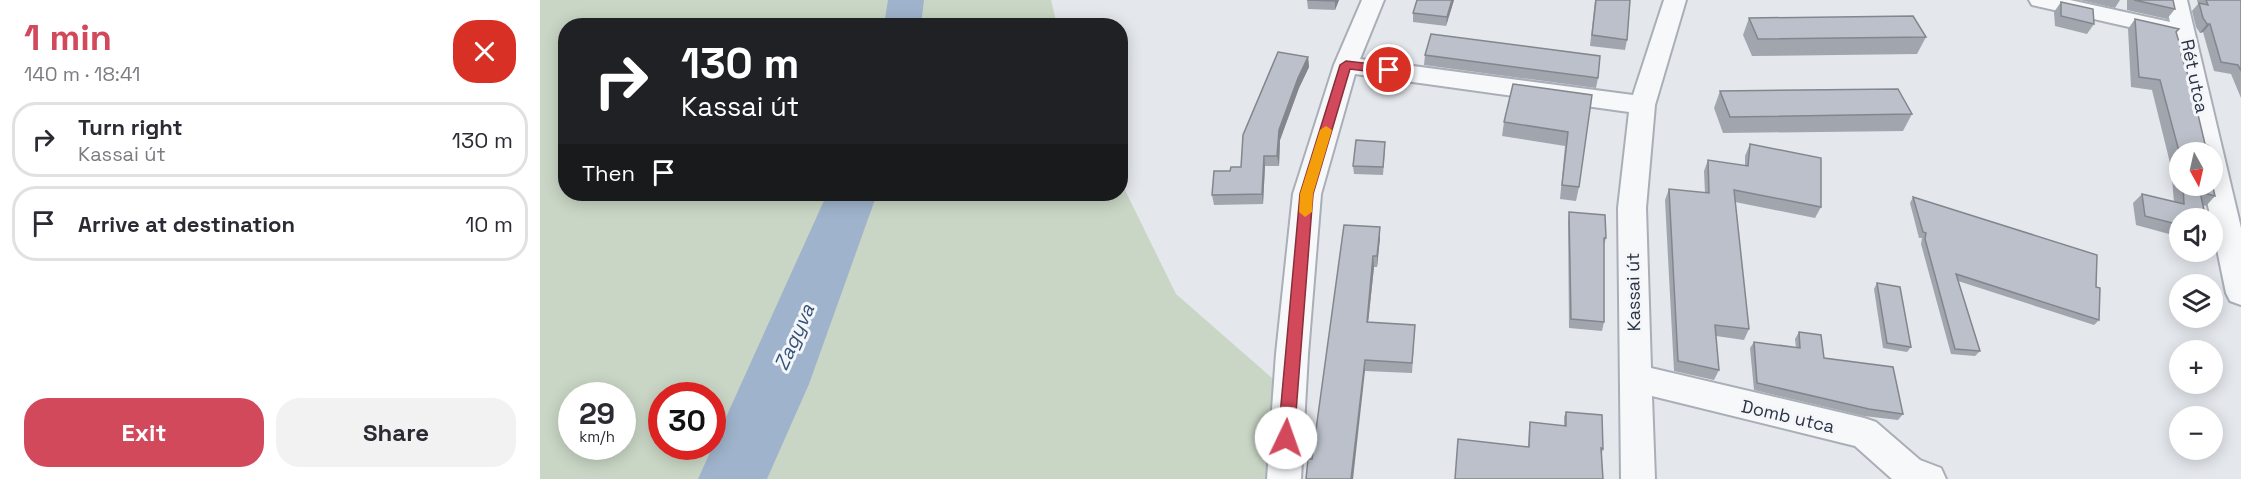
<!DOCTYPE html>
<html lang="en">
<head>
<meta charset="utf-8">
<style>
  body { margin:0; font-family:"Space Grotesk",sans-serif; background:#f2f2f3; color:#2b2b33; height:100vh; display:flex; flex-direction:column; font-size:22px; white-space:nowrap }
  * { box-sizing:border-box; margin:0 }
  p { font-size:20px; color:#7c7c81 }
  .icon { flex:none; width:33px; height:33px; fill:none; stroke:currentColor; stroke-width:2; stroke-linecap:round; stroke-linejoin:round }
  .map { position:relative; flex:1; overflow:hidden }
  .panel { display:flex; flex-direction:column; background:#fff; width:540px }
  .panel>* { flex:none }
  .top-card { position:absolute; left:18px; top:18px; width:570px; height:183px; border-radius:24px; box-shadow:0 3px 15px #0003; background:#202124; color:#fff; overflow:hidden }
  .needle { width:39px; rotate:172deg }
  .fabs { position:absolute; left:1629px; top:142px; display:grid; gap:12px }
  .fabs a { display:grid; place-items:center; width:54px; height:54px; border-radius:50%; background:#fff; box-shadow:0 3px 15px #0003; font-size:30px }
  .speed { position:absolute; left:18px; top:382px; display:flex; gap:12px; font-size:30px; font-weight:700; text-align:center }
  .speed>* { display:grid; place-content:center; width:78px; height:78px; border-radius:50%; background:#fff; box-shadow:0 3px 15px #0003; line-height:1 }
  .speed small { font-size:15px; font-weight:400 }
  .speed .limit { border:9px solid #d22; background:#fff; color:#111 }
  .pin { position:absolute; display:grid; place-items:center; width:51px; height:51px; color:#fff; margin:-26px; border:3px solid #fff; border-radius:50%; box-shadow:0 2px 6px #0007 }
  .me { position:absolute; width:66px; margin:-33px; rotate:3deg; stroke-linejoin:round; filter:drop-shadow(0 0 4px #0008) }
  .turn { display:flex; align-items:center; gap:21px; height:126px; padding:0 24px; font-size:27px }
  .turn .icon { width:78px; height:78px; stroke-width:2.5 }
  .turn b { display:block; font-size:42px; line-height:51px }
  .then { display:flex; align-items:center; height:57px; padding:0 24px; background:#0003; gap:12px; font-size:22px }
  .round { display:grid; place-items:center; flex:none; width:63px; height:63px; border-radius:24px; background:#f2f2f3 }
  .head { display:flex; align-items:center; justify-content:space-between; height:102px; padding:0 24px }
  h1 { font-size:36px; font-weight:700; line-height:45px; color:#d1495b }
  .action { display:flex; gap:12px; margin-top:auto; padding:12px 24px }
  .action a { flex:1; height:69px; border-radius:24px; background:#d1495b; color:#fff; font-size:24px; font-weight:700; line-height:69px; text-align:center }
  .action a+a { background:#f2f2f3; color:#2b2b33 }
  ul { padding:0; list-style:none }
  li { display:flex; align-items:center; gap:18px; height:75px; margin:0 12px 9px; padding:0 12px; border:3px solid #e1e1e2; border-radius:24px }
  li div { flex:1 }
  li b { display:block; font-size:22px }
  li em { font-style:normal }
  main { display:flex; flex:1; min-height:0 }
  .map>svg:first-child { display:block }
</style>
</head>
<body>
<main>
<section class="panel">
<div class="head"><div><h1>1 min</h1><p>140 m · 18:41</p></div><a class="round" style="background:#d93025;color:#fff"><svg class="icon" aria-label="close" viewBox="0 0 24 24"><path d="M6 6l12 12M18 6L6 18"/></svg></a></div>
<ul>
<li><svg class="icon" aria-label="right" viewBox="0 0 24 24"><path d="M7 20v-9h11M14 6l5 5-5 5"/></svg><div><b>Turn right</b><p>Kassai út</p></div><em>130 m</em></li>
<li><svg class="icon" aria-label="arrive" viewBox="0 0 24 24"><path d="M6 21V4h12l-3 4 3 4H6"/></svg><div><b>Arrive at destination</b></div><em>10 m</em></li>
</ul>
<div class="action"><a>Exit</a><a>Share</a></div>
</section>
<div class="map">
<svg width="1701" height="479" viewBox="0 0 1701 479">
  <rect width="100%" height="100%" fill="#e4e7ec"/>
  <path fill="#c9d6c5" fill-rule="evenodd" d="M 0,0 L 511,0 L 517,25 L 26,26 L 26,194 L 580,194 L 581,182 L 636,294 L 741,386 L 747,479 L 0,479 ZM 32,396 L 82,396 L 82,447 L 32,447 ZM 122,396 L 172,396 L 172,447 L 122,447 Z"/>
  <g fill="#9fb4cc">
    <path d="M 348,0 L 384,0 L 381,25 L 344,25 Z"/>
    <path d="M 287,194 L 337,194 L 269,384 L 227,479 L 158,479 Z"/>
  </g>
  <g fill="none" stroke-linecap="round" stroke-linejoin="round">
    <g stroke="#a9aeb7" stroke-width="4">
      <g id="street">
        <path d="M 822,0 L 844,0 L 820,59 L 1093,95 L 1124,0 L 1146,0 L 1115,105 L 1106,208 L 1111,368 L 1324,418 L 1336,422 L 1380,460 L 1401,468 L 1406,479 L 1352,479 L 1315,446 L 1112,396 L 1115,479 L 1081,479 L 1078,208 L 1089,112 L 815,74 L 781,194 L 768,354 L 761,479 L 727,479 L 736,354 L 753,194 L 794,65 Z"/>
        <path d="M 1489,0 L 1530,0 L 1630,22 L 1625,0 L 1647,0 L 1701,228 L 1701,305 L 1690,301 L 1686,293 L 1664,186 L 1672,186 L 1672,153 L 1658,153 L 1633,37 L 1492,5 Z"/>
      </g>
    </g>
    <use href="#street" fill="#f7f8fa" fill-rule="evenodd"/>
  </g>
  <g fill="#a1a5ae">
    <path d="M 767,0 L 799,0 L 795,10 L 768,9 Z"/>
    <path d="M 877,0 L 914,0 L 906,26 L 873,22 L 873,13 Z"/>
    <path d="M 1055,0 L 1090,0 L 1087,40 L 1085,50 L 1050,46 Z"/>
    <path d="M 1540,0 L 1580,0 L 1575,8 Z"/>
    <path d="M 1587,0 L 1633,0 L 1635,9 L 1627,19 L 1587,10 Z"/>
    <path d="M 1657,0 L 1701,0 L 1701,98 L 1691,74 L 1674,71 L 1663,32 L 1660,33 L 1656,27 L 1652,11 L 1658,4 Z"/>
    <path d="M 1521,2 L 1554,24 L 1547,34 L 1515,26 L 1514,12 Z"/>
    <path d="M 1209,18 L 1386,37 L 1377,54 L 1212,56 L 1203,35 Z"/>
    <path d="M 1595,19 L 1636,32 L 1643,55 L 1642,57 L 1640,186 L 1672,186 L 1675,196 L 1666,206 L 1663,205 L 1640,219 L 1640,237 L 1596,225 L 1593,203 L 1602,194 L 1634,202 L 1631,167 L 1612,90 L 1591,87 L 1588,29 Z"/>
    <path d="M 885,55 L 1058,78 L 1056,88 L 884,65 Z"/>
    <path d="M 768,57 L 769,67 L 759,88 L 740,140 L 739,166 L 725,166 L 723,204 L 674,205 L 672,195 L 690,171 L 701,167 Z"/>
    <path d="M 1180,91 L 1372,114 L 1363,131 L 1183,133 L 1174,108 Z"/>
    <path d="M 1052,95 L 1039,187 L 1036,201 L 1020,199 L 1025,146 L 962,136 L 964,122 Z"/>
    <path d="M 1210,144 L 1281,207 L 1275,218 L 1195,202 L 1209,329 L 1204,340 L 1176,336 L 1179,370 L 1174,380 L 1134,371 L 1125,200 L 1129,189 L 1165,193 L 1164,171 L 1168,160 L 1205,166 L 1205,156 Z"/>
    <path d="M 845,150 L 843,175 L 814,174 L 813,166 Z"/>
    <path d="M 1373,197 L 1556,287 L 1559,320 L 1554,325 L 1418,281 L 1440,351 L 1435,356 L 1411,354 L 1381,244 L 1382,238 L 1379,238 L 1370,203 Z"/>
    <path d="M 1029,212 L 1066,238 L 1064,245 L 1064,322 L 1062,331 L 1029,328 L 1028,221 Z"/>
    <path d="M 840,227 L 840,238 L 837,267 L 834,267 L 828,322 L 875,325 L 872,373 L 825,371 L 772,459 Z"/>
    <path d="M 1337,283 L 1371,347 L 1367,352 L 1343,348 L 1334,289 Z"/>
    <path d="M 1259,332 L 1284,358 L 1363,414 L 1358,420 L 1324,416 L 1214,390 L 1210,348 L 1214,342 L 1256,348 L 1255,339 Z"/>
    <path d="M 1026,412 L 1063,449 L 1062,453 L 988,446 L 989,428 L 990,422 L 1024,426 L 1024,417 Z"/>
  </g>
  <g fill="#83868d">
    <path d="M 795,0 L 799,0 L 795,10 Z"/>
    <path d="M 912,0 L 914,0 L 906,26 L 907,17 Z"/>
    <path d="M 1667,24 L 1670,24 L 1663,32 L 1660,33 Z"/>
    <path d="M 768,57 L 769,67 L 759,88 L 740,140 L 739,166 L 737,156 L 739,130 L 758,78 Z"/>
    <path d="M 724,156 L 725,166 L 723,204 L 722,194 Z"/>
    <path d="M 840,227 L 840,238 L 837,267 L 837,256 Z"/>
    <path d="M 833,256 L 834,267 L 827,333 L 827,322 Z"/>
    <path d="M 825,360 L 825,371 L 813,479 L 811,479 Z"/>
  </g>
  <g fill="#bbc0ca" stroke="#83868d" stroke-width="1.5">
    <path d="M 767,0 L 795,0 L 795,1 Z"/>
    <path d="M 877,0 L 912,0 L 907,17 L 873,13 Z"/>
    <path d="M 1056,0 L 1090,0 L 1087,40 L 1052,35 Z"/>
    <path d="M 1594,0 L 1633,0 L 1635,9 Z"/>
    <path d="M 1666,0 L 1701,0 L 1701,71 L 1698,65 L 1681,62 L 1670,24 L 1667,24 L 1663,18 L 1659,3 L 1668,5 Z"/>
    <path d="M 1521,2 L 1553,9 L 1554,24 L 1521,16 Z"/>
    <path d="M 1373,16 L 1386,37 L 1218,39 L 1209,18 Z"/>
    <path d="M 1595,19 L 1639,29 L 1636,32 L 1643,55 L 1641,55 L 1650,81 L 1665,144 L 1669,146 L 1671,153 L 1640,153 L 1640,155 L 1620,80 L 1599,77 Z"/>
    <path d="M 891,34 L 1060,56 L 1058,78 L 885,55 Z"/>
    <path d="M 738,52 L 768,57 L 758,78 L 739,130 L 737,156 L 724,156 L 722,194 L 672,195 L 674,171 L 690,171 L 691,167 L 701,167 L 703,135 Z"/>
    <path d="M 973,84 L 1052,95 L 1039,187 L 1022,185 L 1028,132 L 964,122 Z"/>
    <path d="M 1358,89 L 1372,114 L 1190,117 L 1180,91 Z"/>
    <path d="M 816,140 L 845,142 L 843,167 L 813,166 Z"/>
    <path d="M 1210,144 L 1281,158 L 1281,207 L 1194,190 L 1209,329 L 1175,325 L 1179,370 L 1138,361 L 1129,189 L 1169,193 L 1168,160 L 1208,166 Z"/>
    <path d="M 1672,158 L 1676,174 L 1672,176 Z"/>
    <path d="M 1672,183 L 1675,196 L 1660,192 L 1666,219 L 1640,219 L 1640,225 L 1605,216 L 1602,194 L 1644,204 L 1643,186 L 1672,186 Z"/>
    <path d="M 1373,197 L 1557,255 L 1556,287 L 1560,288 L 1559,320 L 1416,274 L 1440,351 L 1415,349 L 1385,239 L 1386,233 L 1383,232 Z"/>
    <path d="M 1029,212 L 1065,215 L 1066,238 L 1064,238 L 1064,322 L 1031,319 Z"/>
    <path d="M 804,225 L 840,227 L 837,256 L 833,256 L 827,322 L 875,325 L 872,363 L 825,360 L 811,479 L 766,479 L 768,459 L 772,459 Z"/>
    <path d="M 1337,283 L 1360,287 L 1371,347 L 1347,343 Z"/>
    <path d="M 1259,332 L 1281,335 L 1284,358 L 1353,367 L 1363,414 L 1329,409 L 1217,383 L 1214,342 L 1260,348 Z"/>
    <path d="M 1026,412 L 1062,415 L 1063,449 L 1061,448 L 1063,479 L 915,479 L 918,439 L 989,447 L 990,422 L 1026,426 Z"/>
  </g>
  <path fill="#d1495b" stroke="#882f3b" stroke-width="1.5" d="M 806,61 L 849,66 L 855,70 L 849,74 L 810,69 L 773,194 L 754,438 L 752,443 L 746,445 L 741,443 L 738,438 L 760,194 L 800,65 Z"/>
  <path fill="#f59e0b" d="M 786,126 L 792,130 L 773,194 L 772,212 L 765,217 L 759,212 L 760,194 L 780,130 Z"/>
  <g text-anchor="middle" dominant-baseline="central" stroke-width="6" stroke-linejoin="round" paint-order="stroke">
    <g font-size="18" fill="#2b3445" stroke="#f4f6f9">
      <text transform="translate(1655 76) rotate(78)">Rét utca</text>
      <text transform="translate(1093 292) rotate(-91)">Kassai út</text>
      <text transform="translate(1248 416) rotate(13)">Domb utca</text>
    </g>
    <g font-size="20" font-style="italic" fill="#34527a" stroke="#f4f6f9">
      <text transform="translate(254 337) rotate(-66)">Zagyva</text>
    </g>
  </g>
</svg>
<div class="fabs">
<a><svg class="needle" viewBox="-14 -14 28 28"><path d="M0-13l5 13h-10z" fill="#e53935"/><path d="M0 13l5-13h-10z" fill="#7c7c81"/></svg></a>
<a><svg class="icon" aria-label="sound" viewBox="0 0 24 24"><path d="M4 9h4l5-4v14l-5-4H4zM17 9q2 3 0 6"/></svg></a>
<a><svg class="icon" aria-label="layers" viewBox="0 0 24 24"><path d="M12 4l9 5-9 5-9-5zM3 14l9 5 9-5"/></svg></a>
<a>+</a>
<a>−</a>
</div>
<div class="speed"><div>29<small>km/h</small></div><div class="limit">30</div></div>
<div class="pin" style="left:849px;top:70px;background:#d93025"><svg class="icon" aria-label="arrive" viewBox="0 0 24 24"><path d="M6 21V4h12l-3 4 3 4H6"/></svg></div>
<svg class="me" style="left:746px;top:438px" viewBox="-20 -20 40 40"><circle r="19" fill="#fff"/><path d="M0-13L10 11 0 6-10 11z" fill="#d1495b"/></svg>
<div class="top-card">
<div class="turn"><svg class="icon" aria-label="right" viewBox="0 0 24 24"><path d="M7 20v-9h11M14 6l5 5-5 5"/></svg><div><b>130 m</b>Kassai út</div></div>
<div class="then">Then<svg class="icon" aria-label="arrive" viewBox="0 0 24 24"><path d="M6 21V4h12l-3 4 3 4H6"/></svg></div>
</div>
</div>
</main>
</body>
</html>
